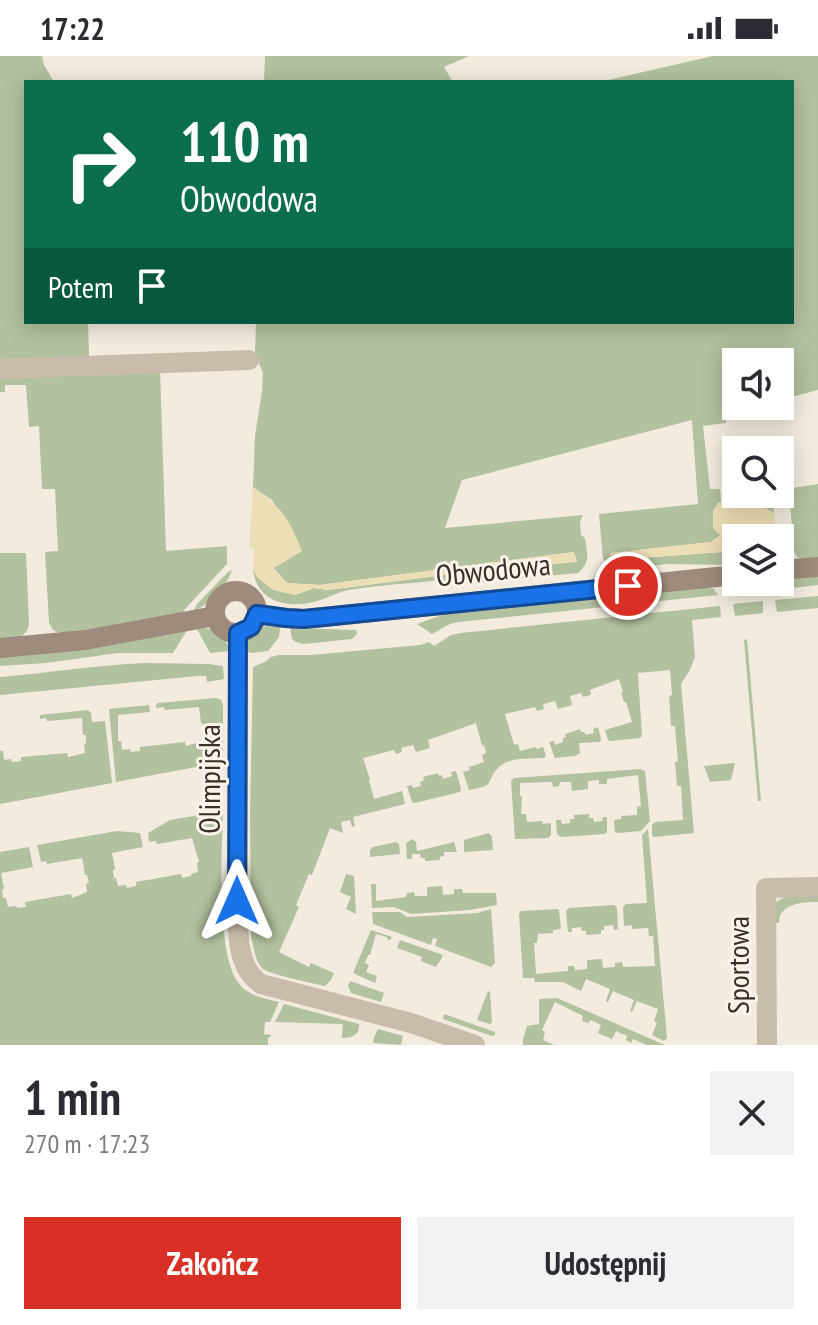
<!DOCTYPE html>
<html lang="pl">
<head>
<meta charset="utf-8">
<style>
  body { margin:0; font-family:"PT Sans Narrow",sans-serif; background:#f2f2f3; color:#2b2b33; height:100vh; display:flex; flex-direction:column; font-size:30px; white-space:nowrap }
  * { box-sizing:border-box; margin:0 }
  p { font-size:26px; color:#7c7c81 }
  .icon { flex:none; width:44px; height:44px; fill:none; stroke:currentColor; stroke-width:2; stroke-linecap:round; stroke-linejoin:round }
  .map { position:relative; height:989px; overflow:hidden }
  .sheet { display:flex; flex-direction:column; background:#fff; flex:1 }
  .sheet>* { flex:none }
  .hud { position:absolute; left:24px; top:24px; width:770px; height:244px; border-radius:0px; box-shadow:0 4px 20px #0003; background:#0b6e4f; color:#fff; overflow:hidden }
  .fabs { position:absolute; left:722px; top:292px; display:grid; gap:16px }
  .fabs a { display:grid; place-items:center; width:72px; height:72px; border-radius:0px; background:#fff; box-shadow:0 4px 20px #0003; font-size:40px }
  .pin { position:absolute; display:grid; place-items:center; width:68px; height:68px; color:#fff; margin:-34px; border:4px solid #fff; border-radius:50%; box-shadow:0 2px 8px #0007 }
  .me { position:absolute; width:88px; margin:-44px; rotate:0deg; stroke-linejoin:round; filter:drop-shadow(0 0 6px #0008) }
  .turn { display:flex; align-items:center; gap:28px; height:168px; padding:0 24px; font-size:36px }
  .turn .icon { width:104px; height:104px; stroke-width:2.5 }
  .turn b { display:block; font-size:56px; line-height:68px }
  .then { display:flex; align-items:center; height:76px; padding:0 24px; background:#0003; gap:16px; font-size:30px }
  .round { display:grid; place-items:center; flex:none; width:84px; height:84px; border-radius:0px; background:#f2f2f3 }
  .overview { display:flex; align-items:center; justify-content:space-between; height:136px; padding:0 24px }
  h1 { font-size:48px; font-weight:800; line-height:60px }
  .primary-button { display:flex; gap:16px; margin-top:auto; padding:16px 24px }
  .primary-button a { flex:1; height:92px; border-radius:0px; background:#d93025; color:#fff; font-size:32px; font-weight:800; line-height:92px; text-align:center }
  .primary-button a+a { background:#f2f2f3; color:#2b2b33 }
  .status { display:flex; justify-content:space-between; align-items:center; height:56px; padding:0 40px; background:#fff; direction:ltr }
  .status svg { height:22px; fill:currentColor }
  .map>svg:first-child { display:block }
</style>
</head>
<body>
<div class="status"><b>17:22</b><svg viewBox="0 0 49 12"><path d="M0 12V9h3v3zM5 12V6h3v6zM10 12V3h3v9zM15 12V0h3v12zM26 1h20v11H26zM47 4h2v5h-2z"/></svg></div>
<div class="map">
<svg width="818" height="989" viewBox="0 0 818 989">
  <rect width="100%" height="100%" fill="#f2ebde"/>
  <g fill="#b2c19e">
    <path d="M 0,0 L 42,0 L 44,9 L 54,26 L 26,26 L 26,266 L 88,266 L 89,301 L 0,303 Z"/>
    <path d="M 265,0 L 469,0 L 444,11 L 453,26 L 264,26 Z"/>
    <path d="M 713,0 L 818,0 L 818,334 L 780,344 L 780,306 L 736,306 L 736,350 L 755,350 L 726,358 L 726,367 L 703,370 L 710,433 L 720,433 L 721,446 L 718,447 L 713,456 L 713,472 L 721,479 L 711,486 L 611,497 L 612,504 L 736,495 L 736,509 L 668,508 L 613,513 L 603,503 L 599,458 L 698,448 L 692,364 L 462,424 L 445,472 L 583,459 L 580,465 L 581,479 L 585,482 C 587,498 591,506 578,517 L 444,530 L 443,524 C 412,527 380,529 349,534 C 337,536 326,543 313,546 C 285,553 255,544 253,512 L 257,521 L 295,539 L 314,532 L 328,534 L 452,518 L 577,505 L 574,496 L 320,529 L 287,527 L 273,512 L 301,495 L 272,444 L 253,431 L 255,380 L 262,335 L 263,317 L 255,298 L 256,266 L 792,266 L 792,26 L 599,26 Z"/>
    <path d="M 160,313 L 166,495 L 227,490 L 227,508 L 185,553 L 183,557 L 62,578 L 53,574 L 49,567 L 45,496 L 58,495 L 55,433 L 42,433 L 39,370 L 29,371 L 26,329 L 5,329 L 5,336 L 0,336 L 0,317 Z"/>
    <path d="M 818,428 L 818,502 L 802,503 L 797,501 L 794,495 L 789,436 L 793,432 Z"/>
    <path d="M 736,437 L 772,438 L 774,457 L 749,443 L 728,446 L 727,438 Z"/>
    <path d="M 0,497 L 26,497 L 29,569 C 25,584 13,582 0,583 Z"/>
    <path d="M 232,514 C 229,527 207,550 194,555 L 197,548 L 228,516 Z"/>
    <path d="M 818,520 L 818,529 L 775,534 L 777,527 L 781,524 Z"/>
    <path d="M 707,531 L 714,533 L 718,539 L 459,566 L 450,568 L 432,578 L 417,568 L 448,557 Z"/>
    <path d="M 818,540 L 818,552 L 777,556 L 775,544 Z"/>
    <path d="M 763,545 L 763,557 L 735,560 L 733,548 Z"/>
    <path d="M 720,550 L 721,561 L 692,564 L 695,601 L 690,614 L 681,628 L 694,777 L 654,781 L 652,779 L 652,769 L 655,766 L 683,764 L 681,730 L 677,730 L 675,706 L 678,705 L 675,670 L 671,670 L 669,640 L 672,639 L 670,614 L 638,617 L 642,680 L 640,682 L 611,685 L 608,684 L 605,674 L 632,666 L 626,646 L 624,646 L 621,637 L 623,636 L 619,623 L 590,634 L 591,639 L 583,641 L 581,637 L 570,640 L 572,649 L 558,653 L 555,645 L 543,648 L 544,653 L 537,655 L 535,651 L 505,658 L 514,689 L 518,688 L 520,695 L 535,691 L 537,693 L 543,691 L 546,700 L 544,702 C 529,703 510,701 499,711 C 484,726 498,729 469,734 L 463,716 L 470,714 L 469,711 L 484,706 L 482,699 L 486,697 L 484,689 L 482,690 L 476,667 L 428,684 L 430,692 L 416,696 L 413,689 L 401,692 L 402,696 L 396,698 L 394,694 L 363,702 L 370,723 L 369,724 L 374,743 L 402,735 L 405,748 L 353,761 L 355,770 L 352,771 L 350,764 L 341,766 L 343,777 L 330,772 L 312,819 L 309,818 L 296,849 L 299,851 L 279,896 L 309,911 L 311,907 L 334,917 L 331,924 L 325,930 C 313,927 270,919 262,912 C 255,905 254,891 251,881 L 250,757 L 253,611 L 265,606 L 271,601 L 279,599 L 311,599 L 420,589 L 429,586 L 434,590 L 451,579 L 461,577 Z"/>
    <path d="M 266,570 L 280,571 L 279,581 L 268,595 L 252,597 L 246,595 C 248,582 253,575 266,570 Z"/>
    <path d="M 205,572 C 217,575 227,583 230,595 L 210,597 L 197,573 Z"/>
    <path d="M 290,572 L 356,574 L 357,578 L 352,583 L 304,588 L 296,586 L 292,583 Z"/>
    <path d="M 187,574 L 173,597 L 118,597 L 46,607 L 0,610 L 0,601 L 87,593 Z"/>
    <path d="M 747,583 L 761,745 L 758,745 L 744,584 Z"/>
    <path d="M 145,607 L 209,608 L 223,610 L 224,623 L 207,626 L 206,620 L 198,620 L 0,639 L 0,621 C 48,617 97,609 145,607 Z"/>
    <path d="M 216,642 L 221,644 L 223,649 L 223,706 L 116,726 L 109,653 L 149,649 L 150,656 L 118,659 L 118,685 L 121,685 L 122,694 L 130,693 L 131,696 L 140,695 L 140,691 L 185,686 L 186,690 L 203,685 L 202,676 L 204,676 L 204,668 L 201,667 L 199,651 L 165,654 L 164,651 L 156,652 L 156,649 L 158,647 Z"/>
    <path d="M 88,654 L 91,657 L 92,666 L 105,665 L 112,727 L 0,748 L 0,691 L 0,695 L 3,695 L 4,704 L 11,703 L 12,706 L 21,705 L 21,701 L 67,697 L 68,701 L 85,697 L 84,688 L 86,687 L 86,679 L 83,679 L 82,662 L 47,665 L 46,662 L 40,663 L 40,659 Z"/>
    <path d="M 598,671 L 601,683 L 600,686 L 579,687 L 580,697 L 575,700 L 555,702 L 549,686 L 554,685 L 555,689 L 563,686 L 563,682 L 566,681 L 565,678 L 580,673 L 581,676 L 584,676 L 586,679 L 594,677 L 593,673 Z"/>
    <path d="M 735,707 L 731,724 L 710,726 L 704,710 Z"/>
    <path d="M 640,713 L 645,715 L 650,765 L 641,775 L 618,777 L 615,776 L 614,764 L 621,763 L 621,760 L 637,759 L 637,751 L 641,750 L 638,719 L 607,723 L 607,728 L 599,728 L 599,724 L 588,725 L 588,733 L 572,735 L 571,726 L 560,726 L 559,730 L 553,731 L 552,726 L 520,727 L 520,740 L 522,741 L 521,758 L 526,758 L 527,766 L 542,765 L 543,768 L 551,767 L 551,779 L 548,782 L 515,783 L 511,725 L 514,722 Z"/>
    <path d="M 456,715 L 461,733 L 460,736 L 415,747 L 412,746 L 407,730 L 412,729 L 413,732 L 421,730 L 420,726 L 424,724 L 423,721 L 438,717 L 439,720 L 442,719 L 443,723 L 452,720 L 451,716 Z"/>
    <path d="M 223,755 C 222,794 215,900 240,929 C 250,940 265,943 279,946 L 270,966 L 265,966 L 264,978 L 272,979 L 268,982 L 268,989 L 0,989 L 0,796 L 29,791 L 33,811 L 1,817 L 4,833 L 2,834 L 3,842 L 6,842 L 8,851 L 16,850 L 17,852 L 26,851 L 25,846 L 71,838 L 72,842 L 87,836 L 86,828 L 89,827 L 87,819 L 85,819 L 82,802 L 47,808 L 46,805 L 41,806 L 37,789 L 117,775 L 140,777 L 143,791 L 112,797 L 115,813 L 113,814 L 114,822 L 116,822 L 118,830 L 126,829 L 127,832 L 136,830 L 136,826 L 181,818 L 182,822 L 191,820 L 191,818 L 198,816 L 197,807 L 199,806 L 192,782 L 157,788 L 156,785 L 149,786 L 148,777 L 170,764 Z"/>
    <path d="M 589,758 L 589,762 L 593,762 L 594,766 L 602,765 L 603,761 L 607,761 L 607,776 L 605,778 L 561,781 L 557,778 L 556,764 L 561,764 L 562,768 L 570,767 L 570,763 L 574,763 L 574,759 Z"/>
    <path d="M 648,773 L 667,982 L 664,985 L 652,979 L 657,967 L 654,965 L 658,953 L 637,945 L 632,956 L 630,955 L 634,944 L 613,935 L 608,946 L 606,945 L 610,933 L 586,923 L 581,935 L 563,926 L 535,926 L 534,922 L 523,922 L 519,858 L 521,855 L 557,853 L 559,854 L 561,873 L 553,874 L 553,877 L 538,878 L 537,887 L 534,887 L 536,918 L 568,915 L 568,910 L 574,910 L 575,914 L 587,913 L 587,904 L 602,903 L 603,912 L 615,911 L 615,907 L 622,906 L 623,911 L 655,910 L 653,880 L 649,880 L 648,872 L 632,873 L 632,869 L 624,870 L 623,851 L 626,848 L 647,847 L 642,779 Z"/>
    <path d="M 489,777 L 492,781 L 493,794 L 464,796 L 464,784 Z"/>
    <path d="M 412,783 L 416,786 L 417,795 L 454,786 L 457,796 L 444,796 L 444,800 L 440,801 L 440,804 L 425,805 L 425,802 L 421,802 L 420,798 L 412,798 L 412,803 L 407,803 L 406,787 Z"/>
    <path d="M 396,786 L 399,788 L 400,798 L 370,801 L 370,794 L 373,791 Z"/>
    <path d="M 346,818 L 354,820 L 356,858 L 346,853 L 351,841 L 340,836 Z"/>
    <path d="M 371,828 L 376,828 L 376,845 L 406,841 L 407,837 L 414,836 L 415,840 L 427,840 L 427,831 L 442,830 L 443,839 L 454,838 L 454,833 L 462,833 L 463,837 L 496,837 L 497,849 L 470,854 L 411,858 L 394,851 L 372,852 Z"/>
    <path d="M 787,840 L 818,840 L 818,846 C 803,846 779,847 779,867 L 775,867 L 776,846 Z"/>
    <path d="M 614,849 L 617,852 L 618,873 L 614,874 L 613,869 L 604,870 L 604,874 L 601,874 L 601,878 L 586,879 L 586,875 L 582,875 L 581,871 L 572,872 L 572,876 L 568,876 L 566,855 L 569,852 Z"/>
    <path d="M 491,853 L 495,907 L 491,911 L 435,890 L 437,883 L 433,882 L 431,889 L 373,868 L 372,856 L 400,856 L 407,861 L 477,857 Z"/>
    <path d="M 371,874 L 392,881 L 390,884 L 387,883 L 387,881 L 376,878 L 370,899 L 368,899 L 365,907 L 369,909 L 366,916 L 377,920 L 375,927 L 353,917 Z"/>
    <path d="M 400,884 L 443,899 L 439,907 L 438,907 L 436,911 L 421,905 L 422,901 L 397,892 Z"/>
    <path d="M 350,925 L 384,937 L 381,946 L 351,937 L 348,930 Z"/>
    <path d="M 488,935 L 490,936 L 492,966 L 490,968 L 477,964 Z"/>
    <path d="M 557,942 L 665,989 L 647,989 L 633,983 L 631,987 L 626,984 L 627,980 L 616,975 L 612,983 L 598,977 L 601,969 L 591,964 L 588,967 L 582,965 L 583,960 L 555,946 L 542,974 L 545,976 L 543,984 L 554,989 L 523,989 L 523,983 L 527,970 L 539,968 L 539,943 Z"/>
    <path d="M 284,948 L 359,968 C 360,979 352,982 342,982 L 343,968 L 275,966 Z"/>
    <path d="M 444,958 L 495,976 L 495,979 L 492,980 L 443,963 Z"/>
    <path d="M 378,973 L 403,980 L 401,989 L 373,987 L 374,981 Z"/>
  </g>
  <g fill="#ecdfb6">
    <path d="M 253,431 C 282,451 289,463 302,495 L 274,512 L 287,527 L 320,529 L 574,496 L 577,506 L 452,518 L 327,534 L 314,532 L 295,539 L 273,534 L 257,521 L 253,512 L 254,493 L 249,492 Z"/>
    <path d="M 749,443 L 774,457 L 776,473 L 773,482 L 736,482 L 736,495 L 611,504 L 610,497 L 711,486 L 720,479 L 713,472 L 713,456 L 718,447 Z"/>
  </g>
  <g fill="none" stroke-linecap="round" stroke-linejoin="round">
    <g stroke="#cabcaa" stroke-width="20">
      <path d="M 0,313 L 249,304"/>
      <path d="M 238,577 L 238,871 C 239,893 242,915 261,928 L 411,967 L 475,989"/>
      <path d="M 767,989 L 766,832 L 818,831"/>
    </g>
    <g stroke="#9e8b7b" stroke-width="20">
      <path d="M 780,514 L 818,511"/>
      <circle cx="236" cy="556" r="21"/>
      <path d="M 257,558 L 286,562 L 304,563 L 736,519"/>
      <path d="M 0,592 L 85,584 L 215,560"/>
    </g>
  </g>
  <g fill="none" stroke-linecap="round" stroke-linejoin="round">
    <g stroke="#114b97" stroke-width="20">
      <path id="route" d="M 237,845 L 238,577 L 251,571 L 257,558 L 286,562 L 304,563 L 628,530"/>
    </g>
    <use href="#route" stroke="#1a73e8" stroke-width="14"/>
  </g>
  <g text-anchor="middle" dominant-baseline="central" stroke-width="6" stroke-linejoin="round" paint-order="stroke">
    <g font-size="30" fill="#382f29" stroke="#faf4ea">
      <text transform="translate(493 513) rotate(-6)">Obwodowa</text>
      <text transform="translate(208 723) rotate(-90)">Olimpijska</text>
      <text transform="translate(737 909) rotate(-90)">Sportowa</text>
    </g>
  </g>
</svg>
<div class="fabs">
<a><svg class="icon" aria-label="sound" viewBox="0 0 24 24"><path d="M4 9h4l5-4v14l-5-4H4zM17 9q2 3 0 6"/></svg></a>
<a><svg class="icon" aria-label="search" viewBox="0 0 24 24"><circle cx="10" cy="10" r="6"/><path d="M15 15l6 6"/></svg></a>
<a><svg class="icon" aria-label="layers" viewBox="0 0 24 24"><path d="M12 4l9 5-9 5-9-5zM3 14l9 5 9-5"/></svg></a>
</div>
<div class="pin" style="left:628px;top:530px;background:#d93025"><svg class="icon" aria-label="arrive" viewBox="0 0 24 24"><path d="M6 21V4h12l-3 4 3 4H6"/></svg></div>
<svg class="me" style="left:237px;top:845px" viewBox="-20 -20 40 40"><path d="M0-17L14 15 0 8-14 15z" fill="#1a73e8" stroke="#fff" stroke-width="4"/></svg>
<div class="hud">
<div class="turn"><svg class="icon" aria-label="right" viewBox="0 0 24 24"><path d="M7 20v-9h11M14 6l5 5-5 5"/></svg><div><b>110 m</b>Obwodowa</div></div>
<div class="then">Potem<svg class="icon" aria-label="arrive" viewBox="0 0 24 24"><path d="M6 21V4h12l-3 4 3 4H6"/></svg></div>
</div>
</div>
<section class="sheet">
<div class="overview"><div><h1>1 min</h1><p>270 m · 17:23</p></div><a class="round"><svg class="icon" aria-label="close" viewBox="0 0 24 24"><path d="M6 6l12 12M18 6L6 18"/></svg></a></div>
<div class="primary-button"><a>Zakończ</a><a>Udostępnij</a></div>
</section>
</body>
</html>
